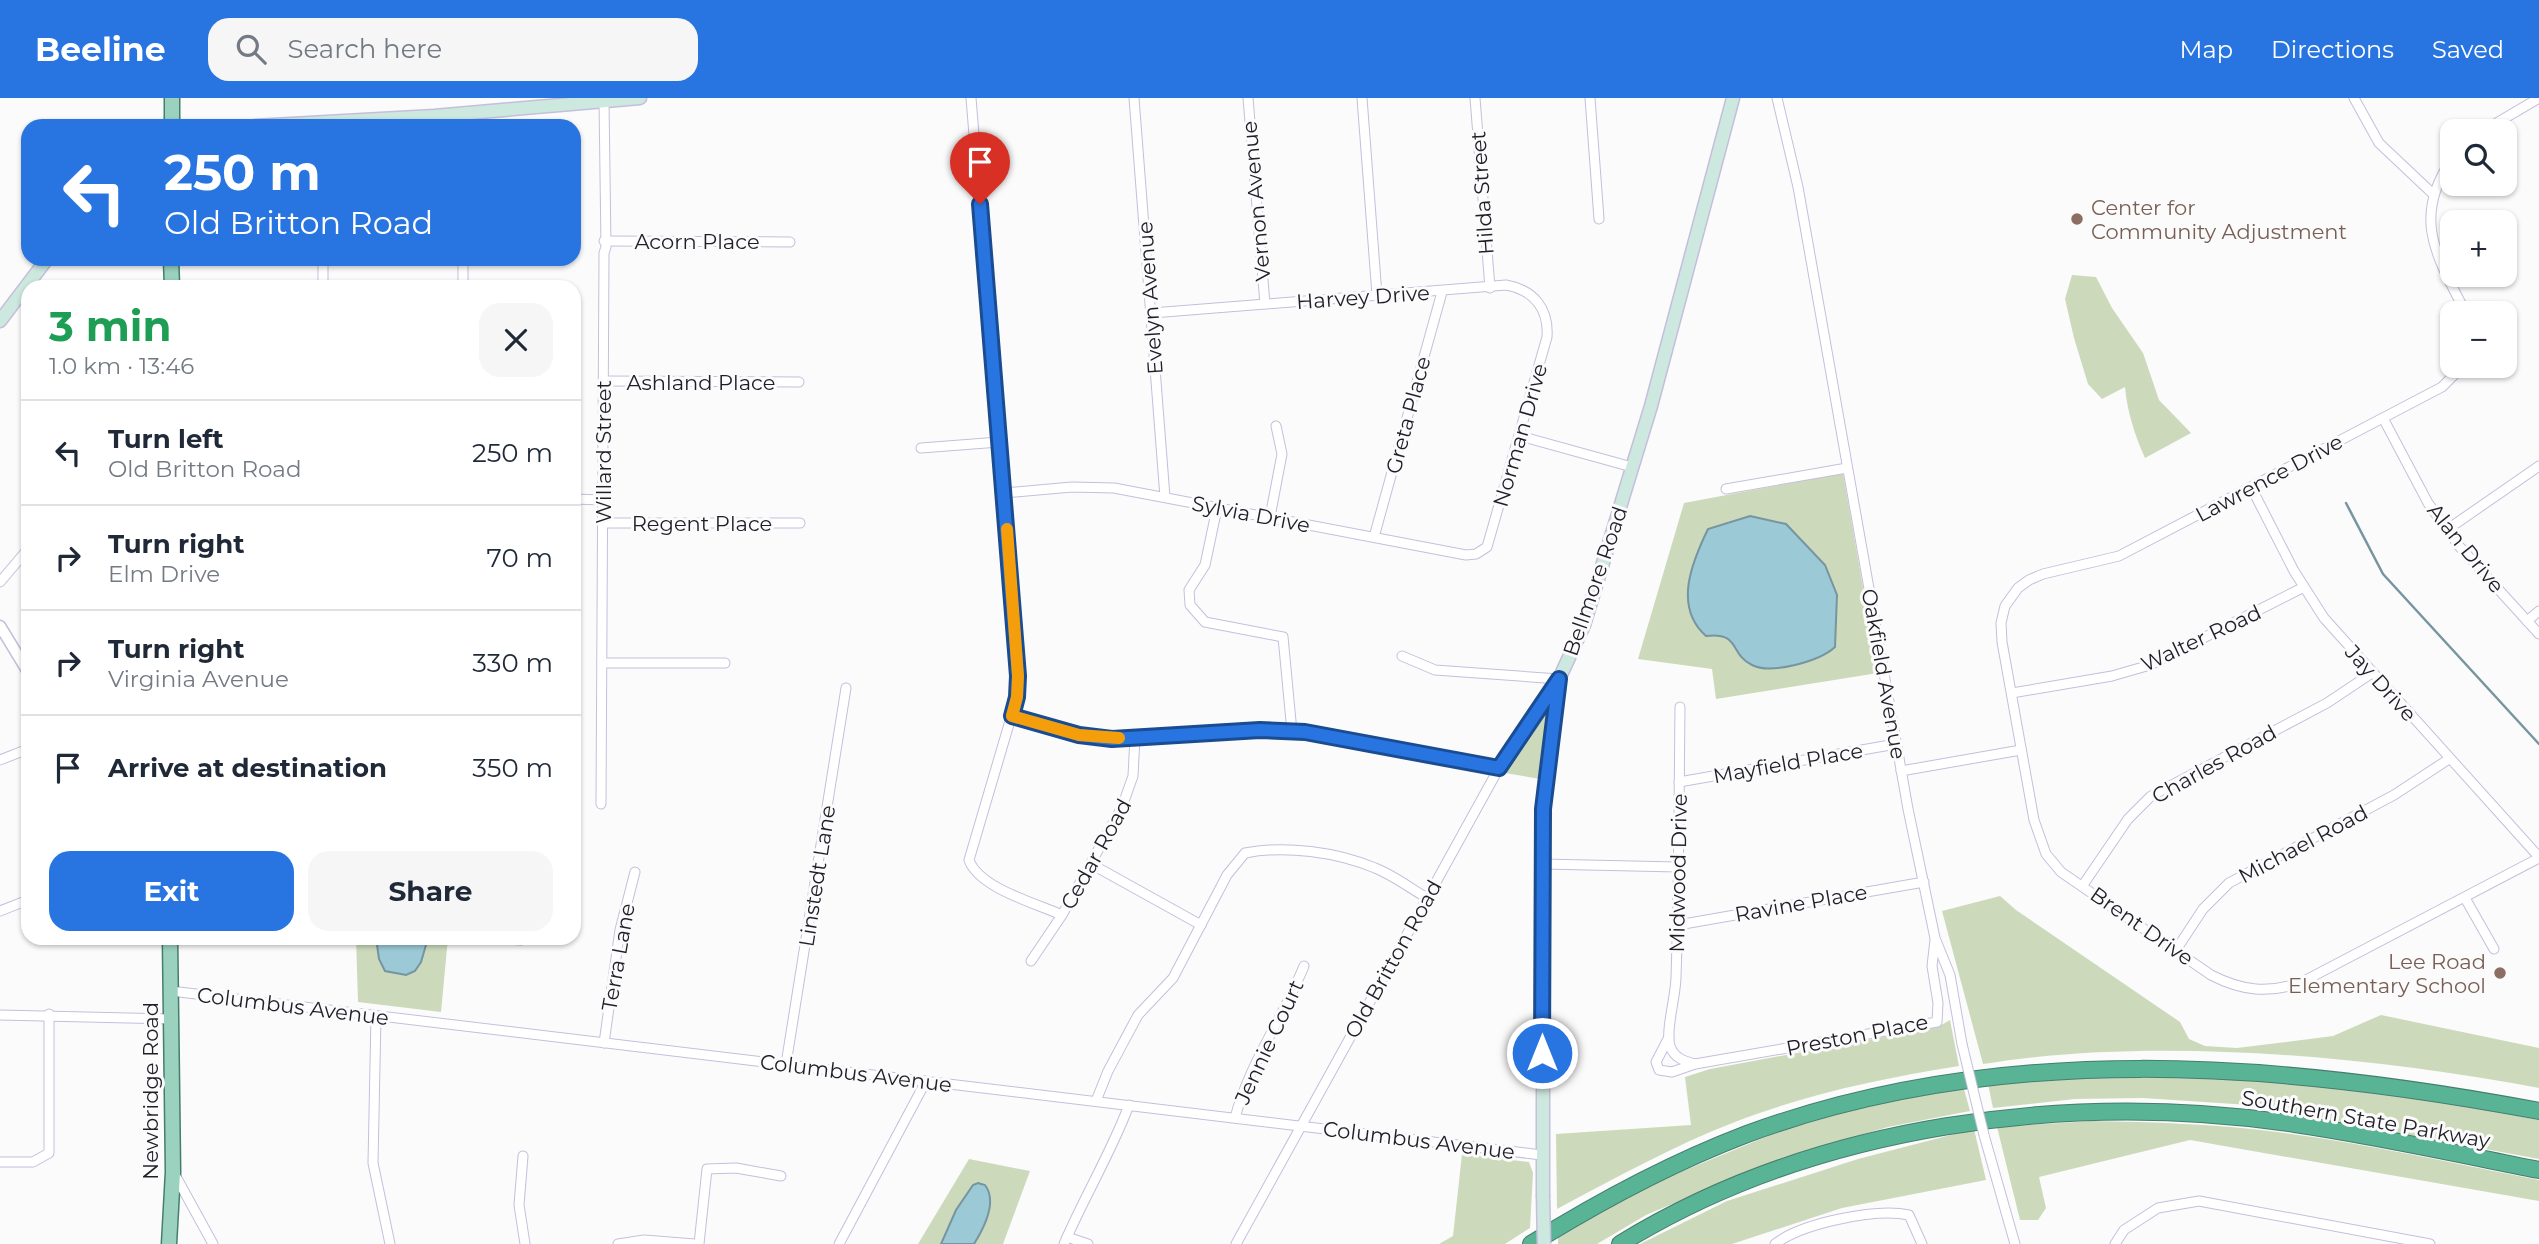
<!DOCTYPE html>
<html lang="en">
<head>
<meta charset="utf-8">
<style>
  body { margin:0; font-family:Montserrat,sans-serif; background:#f6f6f7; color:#1f2937; height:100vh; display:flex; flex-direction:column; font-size:26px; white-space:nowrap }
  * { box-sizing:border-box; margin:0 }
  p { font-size:23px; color:#747a83 }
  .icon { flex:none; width:38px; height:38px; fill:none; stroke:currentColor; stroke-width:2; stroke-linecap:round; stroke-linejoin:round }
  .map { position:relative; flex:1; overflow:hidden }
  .details { position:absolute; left:21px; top:182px; width:560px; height:665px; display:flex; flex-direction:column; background:#fff; border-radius:21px; box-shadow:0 2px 5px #0004 }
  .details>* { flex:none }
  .top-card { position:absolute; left:21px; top:21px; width:560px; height:147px; border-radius:21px; box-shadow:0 2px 5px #0004; background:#2875e1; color:#fff; overflow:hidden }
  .tools { position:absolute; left:2440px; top:21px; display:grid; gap:14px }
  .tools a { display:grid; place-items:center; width:77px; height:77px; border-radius:14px; background:#fff; box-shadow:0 2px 5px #0004; font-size:35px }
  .pin { position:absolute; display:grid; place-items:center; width:60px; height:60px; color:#fff; margin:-72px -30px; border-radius:50% 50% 50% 0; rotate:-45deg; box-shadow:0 0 7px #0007 }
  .pin .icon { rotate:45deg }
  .me { position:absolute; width:77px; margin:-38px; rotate:0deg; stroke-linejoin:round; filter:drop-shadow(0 0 5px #0008) }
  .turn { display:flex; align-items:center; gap:24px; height:147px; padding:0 28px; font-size:32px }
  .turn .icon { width:91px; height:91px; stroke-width:2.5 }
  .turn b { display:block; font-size:49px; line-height:60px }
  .round { display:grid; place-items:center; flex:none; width:74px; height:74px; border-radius:21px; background:#f6f6f7 }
  .overview { display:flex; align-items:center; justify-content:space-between; height:119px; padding:0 28px }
  h1 { font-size:42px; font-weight:700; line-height:52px; color:#1e9e55 }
  .button { display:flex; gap:14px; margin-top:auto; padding:14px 28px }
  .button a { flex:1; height:80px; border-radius:21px; background:#2875e1; color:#fff; font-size:28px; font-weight:700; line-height:80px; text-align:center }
  .button a+a { background:#f6f6f7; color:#1f2937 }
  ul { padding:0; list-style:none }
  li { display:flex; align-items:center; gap:21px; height:105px; padding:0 28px; border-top:2px solid #e0e1e3 }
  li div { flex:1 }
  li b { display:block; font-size:26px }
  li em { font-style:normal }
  header { display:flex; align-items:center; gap:42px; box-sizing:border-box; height:98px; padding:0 35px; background:#2875e1; color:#fff }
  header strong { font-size:33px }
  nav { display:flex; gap:38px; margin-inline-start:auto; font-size:24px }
  .search { width:490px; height:63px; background:#f6f6f7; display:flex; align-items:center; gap:18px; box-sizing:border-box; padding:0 24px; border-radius:21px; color:#747a83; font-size:26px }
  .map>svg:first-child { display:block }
</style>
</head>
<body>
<header>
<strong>Beeline</strong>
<div class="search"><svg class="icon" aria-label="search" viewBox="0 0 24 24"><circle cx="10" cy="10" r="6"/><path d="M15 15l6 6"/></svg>Search here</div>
<nav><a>Map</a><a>Directions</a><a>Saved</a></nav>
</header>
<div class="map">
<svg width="2539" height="1146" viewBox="0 0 2539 1146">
  <rect width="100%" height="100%" fill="#fbfbfb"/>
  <g fill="#ccdabb">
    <path d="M 2072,177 L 2096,179 L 2112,210 L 2143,255 L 2159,302 L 2191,335 L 2145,360 C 2135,338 2127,313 2125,289 L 2102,301 L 2088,286 L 2074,240 L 2065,201 Z"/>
    <path d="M 1843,375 L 1878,575 L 1716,601 L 1712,571 L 1638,561 L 1684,405 Z"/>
    <path d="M 1554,596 L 1540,681 L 1505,675 Z"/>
    <path d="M 2000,798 L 2016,812 L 2180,924 L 2189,941 L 2205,948 L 2237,950 L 2333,938 L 2381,917 L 2539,950 L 2539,990 C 2368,958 2154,938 1983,966 L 1942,813 Z"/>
    <path d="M 356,840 L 448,840 L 441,914 L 358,904 Z"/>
    <path d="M 459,840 L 523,840 L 522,848 Z"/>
    <path d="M 1950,922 L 1959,968 C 1883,980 1807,996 1735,1024 C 1673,1048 1615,1080 1557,1111 L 1556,1036 L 1691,1027 L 1685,979 L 1710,971 L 1938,929 Z"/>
    <path d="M 2195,976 L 2396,994 L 2539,1022 L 2539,1061 L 2249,1007 L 2143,1000 L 2075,1001 L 1993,1010 L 1988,986 L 2014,981 Z"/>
    <path d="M 1964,991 L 1970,1013 L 1888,1029 L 1784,1059 L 1646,1117 L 1597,1146 L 1558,1146 L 1558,1139 L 1639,1091 L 1773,1036 L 1873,1005 Z"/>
    <path d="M 2092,1023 C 2154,1024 2216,1026 2277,1034 C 2365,1045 2452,1065 2539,1082 L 2539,1103 L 2190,1042 L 2039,1079 L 2046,1110 L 2038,1122 L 2020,1122 L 1997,1029 Z"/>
    <path d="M 1974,1031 L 1986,1082 L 1842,1110 L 1732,1146 L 1640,1146 L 1727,1103 L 1858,1061 Z"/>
    <path d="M 1462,1056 L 1529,1064 L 1533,1075 L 1530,1130 L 1505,1146 L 1439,1146 L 1453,1138 Z"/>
    <path d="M 969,1061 L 1030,1073 L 1003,1146 L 918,1146 Z"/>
  </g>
  <g fill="#9bc9d5" stroke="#7695a1" stroke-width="2">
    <path d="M 1750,418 L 1786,426 L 1825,467 L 1837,497 L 1835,549 C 1820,563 1771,577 1752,567 C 1729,556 1741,534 1706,538 C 1673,509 1692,464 1708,431 Z"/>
    <path d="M 376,840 L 428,840 L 421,864 L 415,873 L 406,877 L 385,873 L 379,861 Z"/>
    <path d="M 978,1085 L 985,1087 C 998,1104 984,1130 974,1146 L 941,1146 L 956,1112 L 973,1087 Z"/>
  </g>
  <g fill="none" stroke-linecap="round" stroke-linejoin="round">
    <path stroke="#7695a1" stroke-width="2.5" d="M 2346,405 L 2383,476 L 2539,646"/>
    <g stroke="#c5bfdc" stroke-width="11">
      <g id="minor">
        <path d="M 971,0 L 1018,577 L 1017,599 L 969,762 C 979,790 1035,805 1062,817"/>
        <path d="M 1134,0 L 1165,399"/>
        <path d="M 1248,0 L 1265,206"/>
        <path d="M 1362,0 L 1377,197"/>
        <path d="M 1475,0 L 1490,190"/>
        <path d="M 1590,0 L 1599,121"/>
        <path d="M 1777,0 L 1798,89 L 1908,711 L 1935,840 L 1950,877 L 1962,946"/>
        <path d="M 2354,0 L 2379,45 L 2432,95"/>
        <path d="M 464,28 L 464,15"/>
        <path d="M 2483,33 L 2539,0"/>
        <path d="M 2452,61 C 2411,120 2437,159 2466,215"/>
        <path d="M 604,143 L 790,144"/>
        <path d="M 323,189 L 323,161"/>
        <path d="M 463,189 L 463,161"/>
        <path d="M 2463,268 L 2442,289 L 2119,458 L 2043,476 L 2029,482 L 2018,490 L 2005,508 L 2001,525 L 2002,544 L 2034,722 L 2046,756 L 2061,774 L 2211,877 C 2242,893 2269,896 2302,884 L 2539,760"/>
        <path d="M 603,283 L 799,284"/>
        <path d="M 2383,320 L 2428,405 L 2459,448 L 2539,536"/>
        <path d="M 1520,338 L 1632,369"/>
        <path d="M 921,350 L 999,344"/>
        <path d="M 2251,389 L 2294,473 L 2324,520 L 2539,759"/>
        <path d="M 1726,391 L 1847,370"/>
        <path d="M 1004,395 L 1072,389 L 1114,390 L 1466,457 L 1476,456 L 1487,449 L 1547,239 C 1549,211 1534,192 1506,187 L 1152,215"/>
        <path d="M 574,401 L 603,402"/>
        <path d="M 1217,410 L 1205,467 L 1189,492 L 1190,507 L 1205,524 L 1283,539 L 1292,634"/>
        <path d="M 1270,419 L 1282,356 L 1276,328"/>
        <path d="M 604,425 L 800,425"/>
        <path d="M 2448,431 L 2539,368"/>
        <path d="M 1374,439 L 1442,194"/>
        <path d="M 0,484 L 28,451"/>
        <path d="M 2527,523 L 2539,513"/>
        <path d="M 602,565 L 725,565"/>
        <path d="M 2012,595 L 2112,578 L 2150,567 L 2304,489"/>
        <path d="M 1680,609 C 1679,699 1679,789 1676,879 C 1676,898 1665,933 1670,948 C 1674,960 1684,963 1695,966"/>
        <path d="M 1012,618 L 1079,637 L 1112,641 L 1260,632 L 1305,634 L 1499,670"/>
        <path d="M 0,662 L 28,651"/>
        <path d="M 1901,673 L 2021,652"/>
        <path d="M 1679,684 L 1896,646"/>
        <path d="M 601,706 L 604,155 L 606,149 L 604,3"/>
        <path d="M 1091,766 L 1201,827"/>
        <path d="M 1542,766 L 1678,769"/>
        <path d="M 2083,787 L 2128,721 L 2151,698 L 2327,605 L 2372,575"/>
        <path d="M 2465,800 L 2494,851"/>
        <path d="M 0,813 L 28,802"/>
        <path d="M 1678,827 L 1924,784"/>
        <path d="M 2176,852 L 2203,811 L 2229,785 L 2394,697 L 2449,661"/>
        <path d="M 1031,863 L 1062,817 L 1122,709 L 1133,678 L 1135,639"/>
        <path d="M 171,893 L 1542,1057"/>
        <path d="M 0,917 L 171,921"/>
        <path d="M 376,918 L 373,1065 L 390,1146"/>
        <path d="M 1669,939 L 1656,964 L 1659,972 L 1672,974 L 1695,966 L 1937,924 L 1938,905 L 1932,868 L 1935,842"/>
        <path d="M 604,945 L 620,832 L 635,774"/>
        <path d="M 786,966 L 846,590"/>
        <path d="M 1096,1003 L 1108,973 L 1138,917 L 1173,880 L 1227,777 L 1245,755 C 1285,747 1337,754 1375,770 C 1393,777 1410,790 1427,800"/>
        <path d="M 1235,1020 C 1249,966 1283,920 1304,868"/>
        <path d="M 1984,1037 L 2015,1146"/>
        <path d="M 523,1058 L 519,1107 L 525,1146"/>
        <path d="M 0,1064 L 33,1064 L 49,1055 L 49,916"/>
        <path d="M 174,1075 L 213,1146"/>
        <path d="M 1067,1139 L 1088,1146"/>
        <path d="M 618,1146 L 644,1142 L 695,1146"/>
        <path d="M 699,1146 L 707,1071 L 736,1070 L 781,1078"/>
        <path d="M 839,1146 L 926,983"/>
        <path d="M 1064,1146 C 1084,1099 1111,1055 1129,1007"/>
        <path d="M 1236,1146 L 1499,670 L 1559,581 L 1435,572 L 1402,558"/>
        <path d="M 1775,1146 C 1802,1125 1876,1110 1909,1117 L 1922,1146"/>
        <path d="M 2115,1146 L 2124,1132 L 2158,1110 L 2199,1103 L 2430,1146"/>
      </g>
    </g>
    <g stroke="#c5bfdc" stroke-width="13">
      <path id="tertiary" d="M 0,528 L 28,574"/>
    </g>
    <g stroke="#c5bfdc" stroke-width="15">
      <g id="secondary">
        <path d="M 255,28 L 434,18 L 640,0"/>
        <path d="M 0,223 L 47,161"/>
        <path d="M 1543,1097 L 1543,711 L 1559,581 L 1584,527 L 1651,308 L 1733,0"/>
      </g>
    </g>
    <g stroke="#457e6f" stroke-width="17">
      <g id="primary">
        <path d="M 172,0 L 172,28"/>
        <path d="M 171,161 L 172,189"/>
        <path d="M 169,1146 L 173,1074 L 170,840"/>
      </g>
    </g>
    <g stroke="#457e6f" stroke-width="18">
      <g id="motorway">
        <path d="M 1531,1146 C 1600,1103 1671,1065 1747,1036 C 2002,942 2278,964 2539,1013"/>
        <path d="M 1620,1146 C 1816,1025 2070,993 2295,1026 C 2377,1038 2458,1056 2539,1072"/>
      </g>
    </g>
    <use href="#minor" stroke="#fff" stroke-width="9"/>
    <use href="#tertiary" stroke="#fff" stroke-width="10"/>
    <use href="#secondary" stroke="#cde8df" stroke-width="12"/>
    <use href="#primary" stroke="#9bd1bf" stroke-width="14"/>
    <use href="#motorway" stroke="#59b395" stroke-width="16"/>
    <g stroke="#c5bfdc" stroke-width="11" stroke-linecap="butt">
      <path id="minor-bridge" d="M 1962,946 L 1984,1037"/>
    </g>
    <g stroke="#c5bfdc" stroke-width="15" stroke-linecap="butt">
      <path id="secondary-bridge" d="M 1543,1097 L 1544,1146"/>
    </g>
    <use href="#minor-bridge" stroke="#fff" stroke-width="9"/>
    <use href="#secondary-bridge" stroke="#cde8df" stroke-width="12"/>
  </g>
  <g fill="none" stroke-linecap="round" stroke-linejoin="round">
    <g stroke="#1a4c92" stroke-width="18">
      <path id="route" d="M 980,106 L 1018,578 L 1017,599 L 1012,618 L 1079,637 L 1112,641 L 1260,632 L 1305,634 L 1499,670 L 1559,581 L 1543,711 L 1542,955"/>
    </g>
    <use href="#route" stroke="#2875e1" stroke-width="12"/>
    <path stroke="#f59e0b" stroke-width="12" d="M 1007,431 L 1018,578 L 1017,599 L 1012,618 L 1079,637 L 1119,640"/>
  </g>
  <g fill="#8d6e63" stroke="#fbfbfb" stroke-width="2.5">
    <circle cx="2077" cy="121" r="7"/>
    <circle cx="2500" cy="875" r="7"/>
  </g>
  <g text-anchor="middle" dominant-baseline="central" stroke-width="6" stroke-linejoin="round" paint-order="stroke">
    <g font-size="21" fill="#201d28" stroke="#fbfbfb">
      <text transform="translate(1482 95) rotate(-94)">Hilda Street</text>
      <text transform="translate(1256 103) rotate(-95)">Vernon Avenue</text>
      <text x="697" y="143">Acorn Place</text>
      <text transform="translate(1363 199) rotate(-4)">Harvey Drive</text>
      <text transform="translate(1150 200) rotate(-94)">Evelyn Avenue</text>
      <text x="701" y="284">Ashland Place</text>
      <text transform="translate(1408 317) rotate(-75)">Greta Place</text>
      <text transform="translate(1520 337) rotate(-74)">Norman Drive</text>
      <text transform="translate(603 354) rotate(-90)">Willard Street</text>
      <text transform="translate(2269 380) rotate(-28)">Lawrence Drive</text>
      <text transform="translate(1251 416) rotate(11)">Sylvia Drive</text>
      <text x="702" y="425">Regent Place</text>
      <text transform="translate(2466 450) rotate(51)">Alan Drive</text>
      <text transform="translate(1595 483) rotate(-71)">Bellmore Road</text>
      <text transform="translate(2201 540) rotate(-25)">Walter Road</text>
      <text transform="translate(1884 576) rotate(80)">Oakfield Avenue</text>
      <text transform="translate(2381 585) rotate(48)">Jay Drive</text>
      <text transform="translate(1788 665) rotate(-10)">Mayfield Place</text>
      <text transform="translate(2214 666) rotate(-29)">Charles Road</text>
      <text transform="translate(2303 746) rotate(-28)">Michael Road</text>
      <text transform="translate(1096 756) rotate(-61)">Cedar Road</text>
      <text transform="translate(1678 775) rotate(-89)">Midwood Drive</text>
      <text transform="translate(817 778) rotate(-81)">Linstedt Lane</text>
      <text transform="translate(1801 805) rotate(-10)">Ravine Place</text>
      <text transform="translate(2142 828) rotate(35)">Brent Drive</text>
      <text transform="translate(618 859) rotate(-80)">Terra Lane</text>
      <text transform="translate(1393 861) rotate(-61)">Old Britton Road</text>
      <text transform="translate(293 908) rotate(7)">Columbus Avenue</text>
      <text transform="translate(1857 937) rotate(-11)">Preston Place</text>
      <text transform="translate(1269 944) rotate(-65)">Jennie Court</text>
      <text transform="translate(856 975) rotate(7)">Columbus Avenue</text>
      <text transform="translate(150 993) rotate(-90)">Newbridge Road</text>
      <text transform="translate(2366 1021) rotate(10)">Southern State Parkway</text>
      <text transform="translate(1419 1042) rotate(7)">Columbus Avenue</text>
    </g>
    <g font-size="21" fill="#785e54" stroke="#fbfbfb" text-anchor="start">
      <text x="2091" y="109">Center for<tspan x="2091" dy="24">Community Adjustment</tspan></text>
      <text x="2486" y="863" text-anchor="end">Lee Road<tspan x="2486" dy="24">Elementary School</tspan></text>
    </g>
  </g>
</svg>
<div class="tools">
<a><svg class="icon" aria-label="search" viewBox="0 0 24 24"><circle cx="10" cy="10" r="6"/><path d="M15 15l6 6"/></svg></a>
<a>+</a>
<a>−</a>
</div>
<div class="pin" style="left:980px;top:106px;background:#d93025"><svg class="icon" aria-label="arrive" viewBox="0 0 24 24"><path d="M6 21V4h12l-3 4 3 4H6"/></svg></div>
<svg class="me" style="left:1542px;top:955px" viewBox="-20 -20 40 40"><circle r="17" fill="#2875e1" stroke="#fff" stroke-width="3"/><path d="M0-11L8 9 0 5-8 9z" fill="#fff"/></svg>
<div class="top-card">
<div class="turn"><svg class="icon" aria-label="left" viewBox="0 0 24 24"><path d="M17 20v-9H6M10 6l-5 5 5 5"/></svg><div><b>250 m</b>Old Britton Road</div></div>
</div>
<section class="details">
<div class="overview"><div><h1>3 min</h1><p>1.0 km · 13:46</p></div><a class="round"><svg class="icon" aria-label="close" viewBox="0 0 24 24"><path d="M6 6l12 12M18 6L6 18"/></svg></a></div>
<ul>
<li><svg class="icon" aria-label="left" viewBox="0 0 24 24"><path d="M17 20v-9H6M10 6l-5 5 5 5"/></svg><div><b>Turn left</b><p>Old Britton Road</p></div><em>250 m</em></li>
<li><svg class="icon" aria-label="right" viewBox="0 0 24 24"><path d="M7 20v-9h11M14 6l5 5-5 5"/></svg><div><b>Turn right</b><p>Elm Drive</p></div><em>70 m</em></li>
<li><svg class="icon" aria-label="right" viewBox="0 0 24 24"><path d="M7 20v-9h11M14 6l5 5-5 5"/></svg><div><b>Turn right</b><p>Virginia Avenue</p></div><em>330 m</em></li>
<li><svg class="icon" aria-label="arrive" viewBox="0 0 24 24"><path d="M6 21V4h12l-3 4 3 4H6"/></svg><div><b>Arrive at destination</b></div><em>350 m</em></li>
</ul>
<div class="button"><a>Exit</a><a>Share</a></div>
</section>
</div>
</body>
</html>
